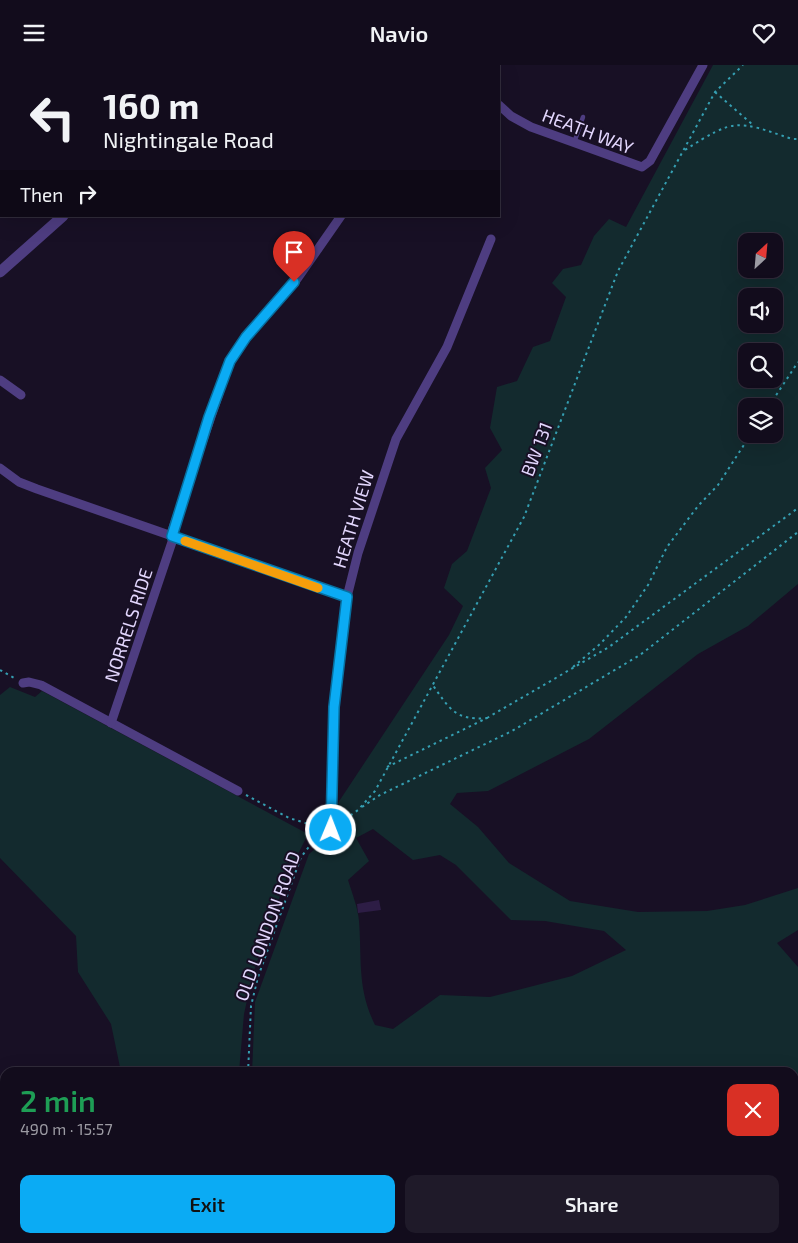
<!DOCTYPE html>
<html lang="en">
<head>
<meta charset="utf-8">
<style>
  body { margin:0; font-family:"Exo 2",sans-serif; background:#1f1a29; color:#f1f3f6; height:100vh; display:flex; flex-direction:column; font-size:19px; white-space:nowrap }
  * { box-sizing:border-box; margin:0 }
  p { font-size:16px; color:#9c9ba3 }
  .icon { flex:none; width:28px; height:28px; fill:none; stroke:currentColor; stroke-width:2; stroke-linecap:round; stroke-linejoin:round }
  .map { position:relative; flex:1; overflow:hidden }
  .sheet { position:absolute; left:0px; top:1002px; width:799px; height:176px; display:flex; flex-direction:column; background:#120c1c; border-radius:15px 15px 0 0; box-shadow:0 5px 20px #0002,0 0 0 1px #312c3b }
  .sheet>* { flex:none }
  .top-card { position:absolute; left:0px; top:0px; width:500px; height:152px; box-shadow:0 5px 20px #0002,0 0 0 1px #312c3b; background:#120c1c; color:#f1f3f6; overflow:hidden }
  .needle { width:32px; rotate:26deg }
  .fabs { position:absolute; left:738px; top:168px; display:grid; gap:10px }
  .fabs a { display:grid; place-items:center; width:45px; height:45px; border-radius:10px; background:#120c1c; box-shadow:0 5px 20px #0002,0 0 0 1px #312c3b; font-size:25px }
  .pin { position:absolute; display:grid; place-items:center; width:42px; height:42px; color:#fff; margin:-51px -21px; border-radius:50% 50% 50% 0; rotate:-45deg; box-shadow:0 0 5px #0007 }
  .pin .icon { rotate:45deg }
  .me { position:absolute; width:55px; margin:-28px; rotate:1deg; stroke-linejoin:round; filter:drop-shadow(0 0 4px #0008) }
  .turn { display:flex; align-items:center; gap:18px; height:105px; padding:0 20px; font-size:22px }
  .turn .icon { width:65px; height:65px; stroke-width:2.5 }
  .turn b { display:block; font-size:35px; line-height:42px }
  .then { display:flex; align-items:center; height:48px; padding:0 20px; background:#0003; gap:10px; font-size:19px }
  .round { display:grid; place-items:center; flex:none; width:52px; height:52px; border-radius:10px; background:#1f1a29 }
  .headline { display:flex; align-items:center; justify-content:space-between; height:85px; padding:0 20px }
  h1 { font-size:30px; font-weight:600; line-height:38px; color:#1e9e55 }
  .primary-button { display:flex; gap:10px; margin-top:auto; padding:10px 20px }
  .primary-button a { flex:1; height:58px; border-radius:10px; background:#0babf4; color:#111; font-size:20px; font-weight:600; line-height:58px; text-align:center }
  .primary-button a+a { background:#1f1a29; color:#f1f3f6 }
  header { display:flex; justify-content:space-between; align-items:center; height:65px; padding:0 20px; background:#120c1c; font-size:22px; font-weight:600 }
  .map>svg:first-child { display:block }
</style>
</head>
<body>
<header><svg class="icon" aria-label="menu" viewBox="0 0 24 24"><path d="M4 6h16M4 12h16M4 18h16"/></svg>Navio<svg class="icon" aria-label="heart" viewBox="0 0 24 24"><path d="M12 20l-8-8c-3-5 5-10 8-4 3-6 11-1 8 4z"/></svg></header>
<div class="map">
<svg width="798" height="1178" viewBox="0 0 798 1178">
  <rect width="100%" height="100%" fill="#181025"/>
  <g fill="#132a2e" fill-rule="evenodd">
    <path d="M 713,0 L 798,0 L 798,519 L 748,561 L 698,589 L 589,674 L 488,726 L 457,728 L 450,739 L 478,762 L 509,798 L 570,836 L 638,847 L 707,846 L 745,840 L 798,823 L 798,865 L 777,878 L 798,902 L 798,1178 L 268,1178 L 268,1174 L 794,1174 L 794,1008 L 252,1008 L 255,937 L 309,789 L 338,765 L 336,741 L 449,570 L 463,541 L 444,523 L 452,499 L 467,486 L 491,423 L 485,403 L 502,385 L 490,363 L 497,322 L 517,316 L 533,282 L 550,276 L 566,232 L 552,218 L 563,204 L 581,200 L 594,171 L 609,154 L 626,162 ZM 746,176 L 774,176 L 774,204 L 746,204 ZM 746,231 L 774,231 L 774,259 L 746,259 ZM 746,286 L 774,286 L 774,314 L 746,314 ZM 746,341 L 774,341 L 774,369 L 746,369 ZM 373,764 L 413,795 L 440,790 L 456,800 L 511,855 L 545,856 L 604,866 L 626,885 L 572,911 L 490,932 L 440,930 L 393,964 L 375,960 C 357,923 362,895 359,856 C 358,843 352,828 348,815 L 369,796 L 356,773 Z"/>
    <path d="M 10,622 L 35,632 L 42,626 L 308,769 L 287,811 L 253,908 L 244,949 L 239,1007 L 121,1007 L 111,959 L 78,907 L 76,871 L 0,793 L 0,630 Z"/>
  </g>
  <path fill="#2d1d45" d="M 379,835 L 381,845 L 358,848 L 357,839 Z"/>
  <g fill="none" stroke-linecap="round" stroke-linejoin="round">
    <g stroke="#359fb2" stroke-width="2" stroke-dasharray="2.5 4" stroke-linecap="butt">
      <path d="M 715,27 L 753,60"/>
      <path d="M 685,85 C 735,53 736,55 792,74 L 798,74"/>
      <path d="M 769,341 L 798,297"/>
      <path d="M 573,602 L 600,579 L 626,552 L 648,520 L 667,482 L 698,441 L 718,420 L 751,369"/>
      <path d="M 0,605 L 16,614"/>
      <path d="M 487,653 L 609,582 L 798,443"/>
      <path d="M 387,702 L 487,653 C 455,656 449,643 432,619"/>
      <path d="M 246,730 L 289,753 L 322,763"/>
      <path d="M 362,742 L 380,730 L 512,666 L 640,590 L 798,467"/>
      <path d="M 340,758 L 358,745 L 375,726 L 524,452 L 618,206 L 715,27 L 743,0"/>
      <path d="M 243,1008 L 248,1004"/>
      <path d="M 248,1008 L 251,941 L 258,912 L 301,792 L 312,778 L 324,770"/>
      <path d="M 237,1178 L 237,1174"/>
      <path d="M 260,1178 L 260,1174"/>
    </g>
    <path stroke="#4e3d81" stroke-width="4.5" d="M 574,78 L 583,52"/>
    <g stroke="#4e3d81" stroke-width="9">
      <path d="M 230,0 L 231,1"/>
      <path d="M 485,1 L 486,0"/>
      <path d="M 0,28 L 1,29"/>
      <path d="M 499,40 L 511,51 L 531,62 L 642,102 L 650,96 L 703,0"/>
      <path d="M 0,67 L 1,66"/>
      <path d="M 0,315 L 21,330"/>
      <path d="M 0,403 L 19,417 L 37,424 L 347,532"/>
      <path d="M 23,618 L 29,617 L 41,620 L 238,726"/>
      <path d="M 111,658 L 172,477 L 172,466 L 230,296 L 246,272 L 295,217 L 341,151"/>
      <path d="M 331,765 L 334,642 L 347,532 L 358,488 L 396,374 L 447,282 L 491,174"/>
    </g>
    <g stroke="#4e3d81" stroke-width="11">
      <path d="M 250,1 L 252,0"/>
      <path d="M 0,207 L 63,151"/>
    </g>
  </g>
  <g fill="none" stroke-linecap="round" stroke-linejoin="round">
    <g stroke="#076f9f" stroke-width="12">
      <path id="route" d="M 294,217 L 246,272 L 230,296 L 209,352 L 172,471 L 347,532 L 334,642 L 331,765"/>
    </g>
    <use href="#route" stroke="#0babf4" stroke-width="9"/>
    <path stroke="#f59e0b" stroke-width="9" d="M 185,476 L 318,523"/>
  </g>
  <g text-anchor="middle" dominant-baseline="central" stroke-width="4" stroke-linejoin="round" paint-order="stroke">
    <g font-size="18" fill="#e2d6fd" stroke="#181025">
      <text transform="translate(588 66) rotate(21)">HEATH WAY</text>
      <text transform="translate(536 384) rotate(-69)">BW 131</text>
      <text transform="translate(353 454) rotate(-73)">HEATH VIEW</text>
      <text transform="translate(128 560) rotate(-72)">NORRELS RIDE</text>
      <text transform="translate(267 861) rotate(-70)">OLD LONDON ROAD</text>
    </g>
  </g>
</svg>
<div class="fabs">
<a><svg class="needle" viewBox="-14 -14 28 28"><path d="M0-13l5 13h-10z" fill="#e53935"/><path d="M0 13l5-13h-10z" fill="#9c9ba3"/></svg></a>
<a><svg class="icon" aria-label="sound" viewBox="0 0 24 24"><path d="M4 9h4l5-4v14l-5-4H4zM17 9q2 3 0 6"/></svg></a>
<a><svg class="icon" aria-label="search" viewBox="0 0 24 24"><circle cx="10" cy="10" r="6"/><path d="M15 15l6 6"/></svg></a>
<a><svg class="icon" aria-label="layers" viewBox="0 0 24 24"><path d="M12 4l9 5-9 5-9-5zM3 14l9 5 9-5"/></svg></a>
</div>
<div class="pin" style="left:294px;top:217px;background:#d93025"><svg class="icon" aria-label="arrive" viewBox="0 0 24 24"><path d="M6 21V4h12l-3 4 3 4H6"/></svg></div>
<svg class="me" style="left:331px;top:765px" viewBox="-20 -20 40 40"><circle r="17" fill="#0babf4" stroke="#fff" stroke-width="3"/><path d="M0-11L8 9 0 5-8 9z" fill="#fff"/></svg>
<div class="top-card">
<div class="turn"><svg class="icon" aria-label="left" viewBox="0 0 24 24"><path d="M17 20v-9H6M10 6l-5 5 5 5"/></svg><div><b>160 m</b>Nightingale Road</div></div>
<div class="then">Then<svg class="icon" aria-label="right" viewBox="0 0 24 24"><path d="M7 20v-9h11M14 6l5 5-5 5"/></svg></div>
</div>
<section class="sheet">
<div class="headline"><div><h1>2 min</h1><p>490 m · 15:57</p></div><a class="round" style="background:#d93025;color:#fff"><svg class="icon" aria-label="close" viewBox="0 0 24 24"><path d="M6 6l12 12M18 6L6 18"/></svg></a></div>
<div class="primary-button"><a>Exit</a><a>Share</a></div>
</section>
</div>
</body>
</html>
